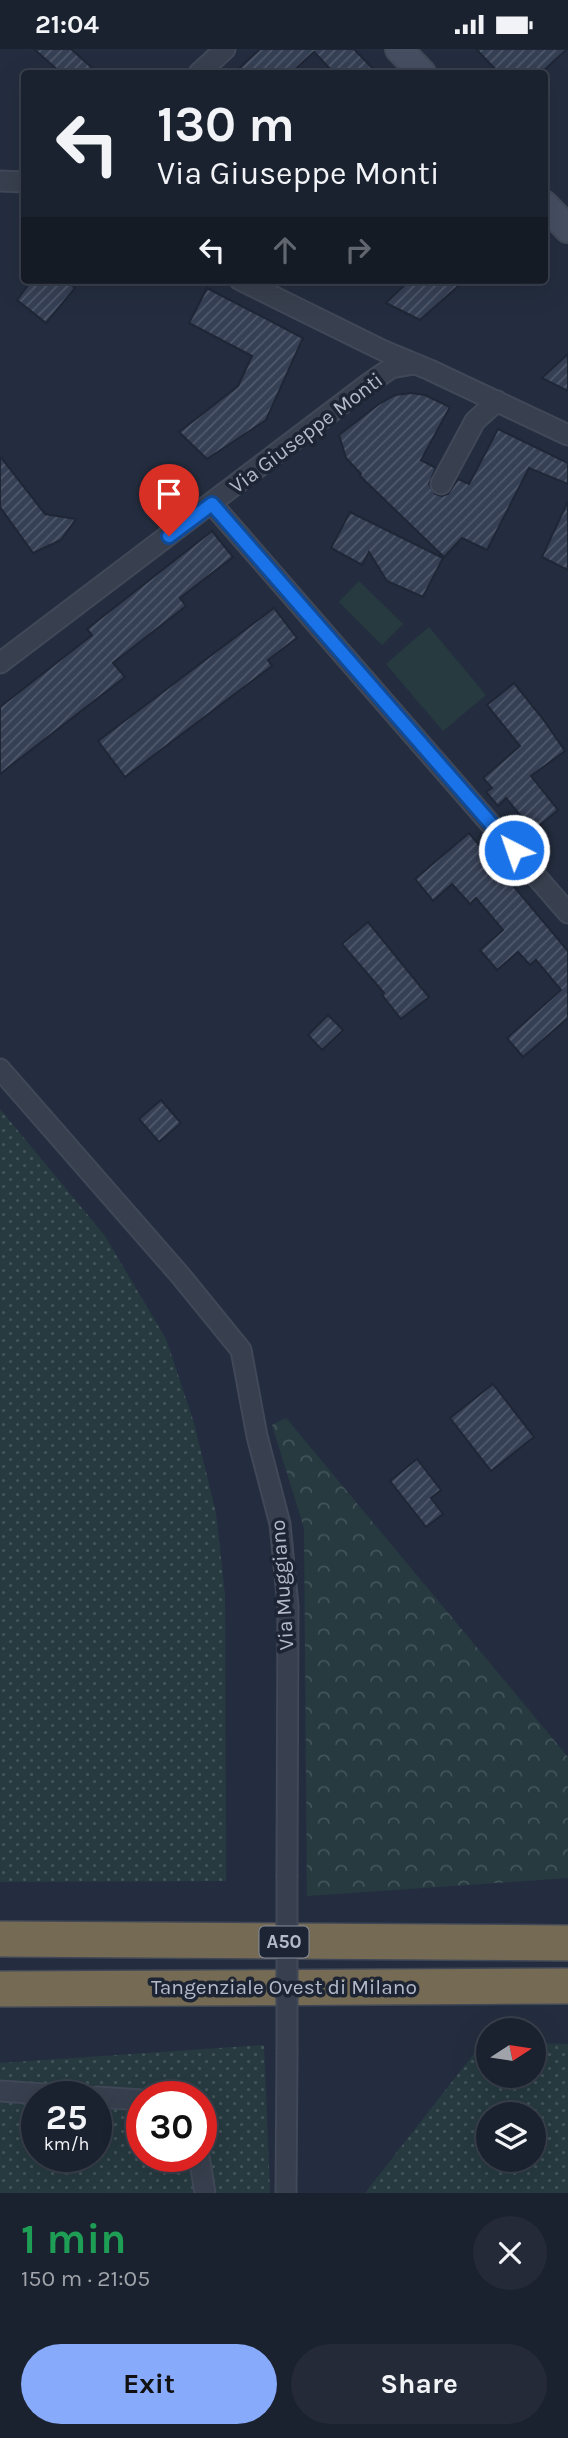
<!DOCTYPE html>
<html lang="en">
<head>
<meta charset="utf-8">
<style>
  body { margin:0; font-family:Karla,sans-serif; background:#242a37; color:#f1f3f6; height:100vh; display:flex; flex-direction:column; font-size:26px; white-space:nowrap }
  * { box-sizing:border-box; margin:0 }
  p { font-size:23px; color:#a0a4aa }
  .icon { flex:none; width:38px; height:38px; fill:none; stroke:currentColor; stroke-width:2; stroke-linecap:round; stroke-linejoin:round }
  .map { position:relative; height:2144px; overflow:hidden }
  .panel { display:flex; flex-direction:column; background:#1b222f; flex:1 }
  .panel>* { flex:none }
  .top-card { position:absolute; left:21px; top:21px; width:527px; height:214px; border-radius:7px; box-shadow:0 7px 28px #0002,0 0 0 2px #393f4b; background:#1b222f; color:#f1f3f6; overflow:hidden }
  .needle { width:46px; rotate:78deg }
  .buttons { position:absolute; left:476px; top:1969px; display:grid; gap:14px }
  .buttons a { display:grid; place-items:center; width:70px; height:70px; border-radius:50%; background:#1b222f; box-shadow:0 7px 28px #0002,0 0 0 2px #393f4b; font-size:35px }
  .speed { position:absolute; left:21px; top:2032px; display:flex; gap:14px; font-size:35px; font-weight:700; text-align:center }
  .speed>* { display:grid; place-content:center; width:91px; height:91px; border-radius:50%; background:#1b222f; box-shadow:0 7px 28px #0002,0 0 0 2px #393f4b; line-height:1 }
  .speed small { font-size:18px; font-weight:400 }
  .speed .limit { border:10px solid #d22; background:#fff; color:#111 }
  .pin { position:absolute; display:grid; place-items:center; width:60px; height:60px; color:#fff; margin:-72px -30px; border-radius:50% 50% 50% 0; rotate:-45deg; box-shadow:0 0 7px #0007 }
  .pin .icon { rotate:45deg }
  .me { position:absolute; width:77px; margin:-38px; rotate:319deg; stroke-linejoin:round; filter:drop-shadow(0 0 5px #0008) }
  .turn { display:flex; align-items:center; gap:24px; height:147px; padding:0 21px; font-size:32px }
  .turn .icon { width:91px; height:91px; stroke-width:2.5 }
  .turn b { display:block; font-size:49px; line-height:60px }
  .lanes { display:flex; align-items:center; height:66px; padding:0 21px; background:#0003; justify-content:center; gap:35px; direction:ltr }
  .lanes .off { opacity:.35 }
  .round { display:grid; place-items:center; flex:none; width:74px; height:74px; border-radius:37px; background:#242a37 }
  .head { display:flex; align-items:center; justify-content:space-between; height:119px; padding:0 21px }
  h1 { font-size:42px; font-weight:700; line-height:52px; color:#1e9e55 }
  .button { display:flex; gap:14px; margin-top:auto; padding:14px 21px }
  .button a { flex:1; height:80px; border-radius:42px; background:#88aafa; color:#111; font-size:28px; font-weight:700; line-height:80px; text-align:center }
  .button a+a { background:#242a37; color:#f1f3f6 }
  .status { display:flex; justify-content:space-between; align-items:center; height:49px; padding:0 35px; background:#1b222f; direction:ltr }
  .status svg { height:19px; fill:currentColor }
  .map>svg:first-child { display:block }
</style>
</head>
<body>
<div class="status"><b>21:04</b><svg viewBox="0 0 49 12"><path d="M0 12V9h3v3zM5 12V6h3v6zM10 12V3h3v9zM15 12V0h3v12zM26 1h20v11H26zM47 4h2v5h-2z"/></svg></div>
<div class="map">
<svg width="568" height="2144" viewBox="0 0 568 2144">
  <defs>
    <pattern id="green-dots" width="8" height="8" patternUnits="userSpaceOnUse" patternTransform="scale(1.75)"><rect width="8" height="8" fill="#263a40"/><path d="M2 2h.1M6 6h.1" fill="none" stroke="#43545a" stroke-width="1.8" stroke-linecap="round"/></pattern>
    <pattern id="forest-crowns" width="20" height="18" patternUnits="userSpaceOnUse" patternTransform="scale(1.75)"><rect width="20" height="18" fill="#263a40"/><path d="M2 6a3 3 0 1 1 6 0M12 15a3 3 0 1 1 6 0" fill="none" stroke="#43545a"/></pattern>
    <pattern id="building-hatch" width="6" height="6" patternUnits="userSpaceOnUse" patternTransform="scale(1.75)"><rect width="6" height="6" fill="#364055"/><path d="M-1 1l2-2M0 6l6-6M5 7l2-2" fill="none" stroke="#515a6c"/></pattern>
  </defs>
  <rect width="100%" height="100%" fill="#242d3f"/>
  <g fill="url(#green-dots)" fill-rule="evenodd">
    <path d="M 0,1060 L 105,1187 L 166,1290 L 194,1374 L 216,1464 L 225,1546 L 226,1832 L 0,1833 Z"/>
    <path d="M 483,1993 L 488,1993 L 488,2026 L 534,2026 L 534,1994 L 568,1995 L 568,2144 L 365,2144 ZM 488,2065 L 534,2065 L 534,2110 L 488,2110 Z"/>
    <path d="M 264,1996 L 270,2144 L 0,2144 L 0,2014 ZM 37,2048 L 96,2048 L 96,2107 L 37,2107 ZM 142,2048 L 201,2048 L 201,2107 L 142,2107 Z"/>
  </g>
  <path fill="url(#forest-crowns)" d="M 286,1369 L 568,1708 L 568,1829 L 307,1847 L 304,1479 L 272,1376 Z"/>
  <g fill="#263a40">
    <path d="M 359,532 L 403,575 L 382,596 L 339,553 Z"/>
    <path d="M 429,578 L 486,646 L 443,682 L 386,615 Z"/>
  </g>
  <g fill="url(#building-hatch)" stroke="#1f2636" stroke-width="2">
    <path d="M 34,0 L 71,0 L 98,24 L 61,24 Z"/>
    <path d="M 260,0 L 354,0 L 377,24 L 334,24 L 314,3 L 291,24 L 234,24 Z"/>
    <path d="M 476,0 L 567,0 L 541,24 L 499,24 Z"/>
    <path d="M 32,231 L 66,231 L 75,239 L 46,274 L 17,251 Z"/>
    <path d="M 410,231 L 465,231 L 420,271 L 386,254 Z"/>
    <path d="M 207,239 L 303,289 L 266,371 L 207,410 L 179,383 L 238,337 L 252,307 L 189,274 Z"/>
    <path d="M 568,305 L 568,342 L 542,329 Z"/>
    <path d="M 411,344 L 425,346 L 450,358 L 421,411 L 436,419 L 429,435 L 435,445 L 442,447 L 448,445 L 458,430 L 469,435 L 498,380 L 568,414 L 568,435 L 529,419 L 487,501 L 462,489 L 444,508 L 360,427 L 361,425 L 346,409 L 339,386 L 379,355 L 395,346 Z"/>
    <path d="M 0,407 L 45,465 L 76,470 L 61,491 L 33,504 L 0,458 Z"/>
    <path d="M 568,452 L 568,521 L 542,508 Z"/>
    <path d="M 350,463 L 443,509 L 423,548 L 387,532 L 369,503 L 362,516 L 331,499 Z"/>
    <path d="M 212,482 L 233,508 L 180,549 L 186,557 L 113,614 L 125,628 L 0,725 L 0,658 L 92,586 L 87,580 Z"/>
    <path d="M 274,559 L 297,589 L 268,611 L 272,617 L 125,728 L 98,692 Z"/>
    <path d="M 514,634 L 543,670 L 565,702 L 531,727 L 558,761 L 533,782 L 506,749 L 498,757 L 486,743 L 492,739 L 483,729 L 520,697 L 487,656 Z"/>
    <path d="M 469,784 L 568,902 L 568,969 L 523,1008 L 507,989 L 561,941 L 536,911 L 530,916 L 518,903 L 497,921 L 480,901 L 503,881 L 476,849 L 470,855 L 452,835 L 433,852 L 415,830 Z"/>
    <path d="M 368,873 L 429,948 L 401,970 L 382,946 L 384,944 L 342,895 Z"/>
    <path d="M 328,966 L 343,981 L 322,1001 L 308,986 Z"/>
    <path d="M 161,1051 L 181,1074 L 159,1093 L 139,1070 Z"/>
    <path d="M 493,1335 L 534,1388 L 491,1422 L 450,1369 Z"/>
    <path d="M 417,1410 L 441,1441 L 431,1449 L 443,1465 L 426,1478 L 390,1432 Z"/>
  </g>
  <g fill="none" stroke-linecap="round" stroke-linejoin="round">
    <g stroke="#414857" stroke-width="23">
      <g id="street">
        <path d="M 199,24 L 225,0"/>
        <path d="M 0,132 L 24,133"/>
        <path d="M 240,231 L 382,301 L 430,321 L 568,386"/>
        <path d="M 441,435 L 475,372 L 497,352"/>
        <path d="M 212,455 L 568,864"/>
        <path d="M 0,614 L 368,335 L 391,319 L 414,315"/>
        <path d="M 0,1020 L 180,1226 L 241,1301 L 257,1387 L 280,1475 L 288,1557 L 287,1825"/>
        <path d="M 0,2042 L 87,2048"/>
        <path d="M 96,2048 L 142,2051"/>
        <path d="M 199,2107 L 205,2144"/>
        <path d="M 286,2144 L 287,2006"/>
      </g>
    </g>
    <g stroke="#414857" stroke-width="30">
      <g id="secondary">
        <path d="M 399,0 L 422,24"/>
        <path d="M 544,155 L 568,180"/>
      </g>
    </g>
    <g stroke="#404756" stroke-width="38">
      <g id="highway">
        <path d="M 0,1890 L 568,1894"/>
        <path d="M 0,1940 L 568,1937"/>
      </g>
    </g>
    <use href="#street" stroke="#383f4e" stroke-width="19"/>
    <use href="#secondary" stroke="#464e62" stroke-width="26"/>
    <use href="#highway" stroke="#756b55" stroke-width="35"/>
    <g stroke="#414857" stroke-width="23" stroke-linecap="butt">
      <path id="street-bridge" d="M 287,1825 L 287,2006"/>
    </g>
    <use href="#street-bridge" stroke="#383f4e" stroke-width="19"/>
  </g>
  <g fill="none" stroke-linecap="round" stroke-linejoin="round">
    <g stroke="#114b97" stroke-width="18">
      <path id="route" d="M 169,487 L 212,455 L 514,801"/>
    </g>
    <use href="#route" stroke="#1a73e8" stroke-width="12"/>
  </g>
  <g text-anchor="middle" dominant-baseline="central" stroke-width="7" stroke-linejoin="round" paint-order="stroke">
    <rect fill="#1d2434" stroke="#878d9c" stroke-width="2" x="259.5" y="1877.5" width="49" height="31" rx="5"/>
    <g font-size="19" font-weight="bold" fill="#b4bac9">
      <text x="284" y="1893">A50</text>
    </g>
    <g font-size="21" fill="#b4bac9" stroke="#1d2434">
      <text transform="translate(306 384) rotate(-37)">Via Giuseppe Monti</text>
      <text transform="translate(282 1536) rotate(-94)">Via Muggiano</text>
      <text x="284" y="1938">Tangenziale Ovest di Milano</text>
    </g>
  </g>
</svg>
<div class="buttons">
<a><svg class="needle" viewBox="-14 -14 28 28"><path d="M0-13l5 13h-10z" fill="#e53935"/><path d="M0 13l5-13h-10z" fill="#a0a4aa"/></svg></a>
<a><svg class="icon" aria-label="layers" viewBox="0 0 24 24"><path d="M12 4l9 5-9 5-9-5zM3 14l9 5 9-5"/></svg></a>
</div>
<div class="speed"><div>25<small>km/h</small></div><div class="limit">30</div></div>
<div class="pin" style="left:169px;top:487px;background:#d93025"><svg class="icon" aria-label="arrive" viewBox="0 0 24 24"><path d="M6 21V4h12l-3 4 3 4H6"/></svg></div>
<svg class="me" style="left:514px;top:801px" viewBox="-20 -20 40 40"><circle r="17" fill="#1a73e8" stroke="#fff" stroke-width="3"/><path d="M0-11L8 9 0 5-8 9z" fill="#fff"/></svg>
<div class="top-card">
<div class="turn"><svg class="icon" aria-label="left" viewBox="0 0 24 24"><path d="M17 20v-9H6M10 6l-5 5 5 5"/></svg><div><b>130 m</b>Via Giuseppe Monti</div></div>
<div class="lanes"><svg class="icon" aria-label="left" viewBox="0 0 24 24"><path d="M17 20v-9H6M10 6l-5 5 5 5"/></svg><svg class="icon off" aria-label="ahead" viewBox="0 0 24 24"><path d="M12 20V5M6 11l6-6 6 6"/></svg><svg class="icon off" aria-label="right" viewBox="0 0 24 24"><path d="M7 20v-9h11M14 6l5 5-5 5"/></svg></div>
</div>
</div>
<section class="panel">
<div class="head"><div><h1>1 min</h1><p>150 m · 21:05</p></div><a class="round"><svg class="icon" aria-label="close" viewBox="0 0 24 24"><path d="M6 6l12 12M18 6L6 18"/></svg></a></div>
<div class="button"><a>Exit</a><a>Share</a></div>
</section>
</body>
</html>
